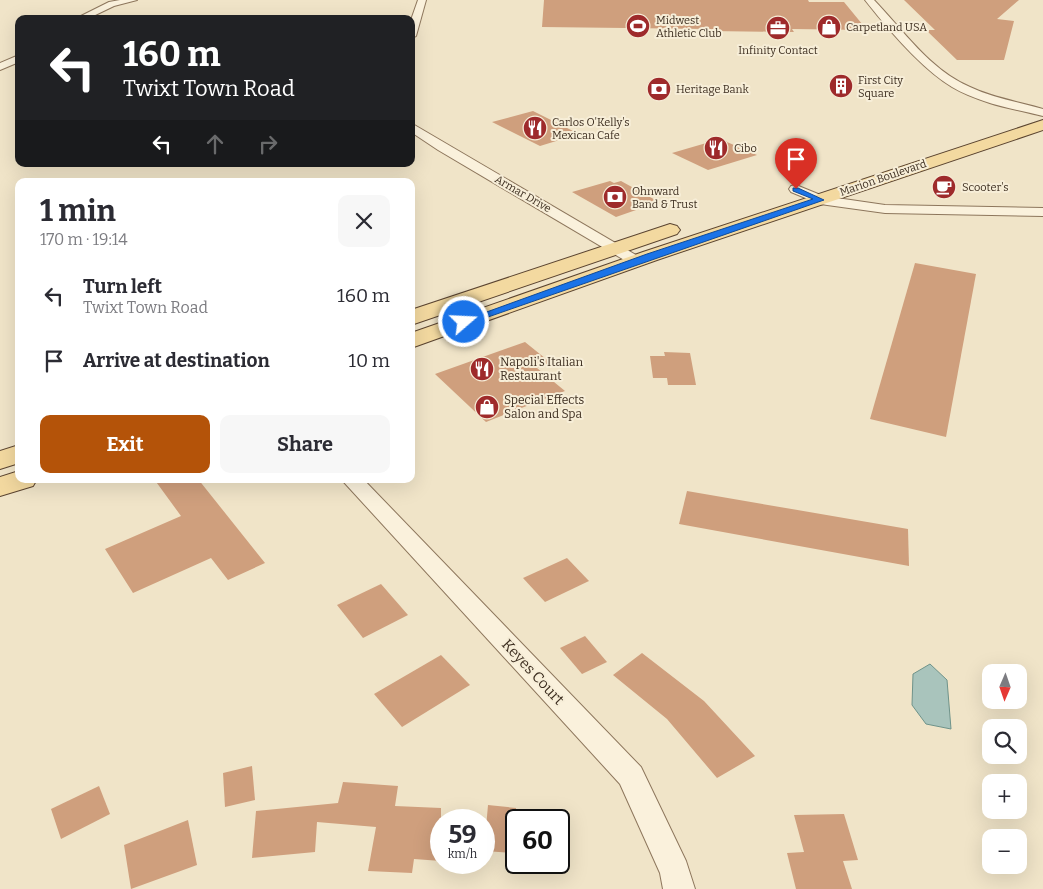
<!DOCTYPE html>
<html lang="en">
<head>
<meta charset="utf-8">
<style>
  body { margin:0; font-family:Bitter,serif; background:#f7f7f7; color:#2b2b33; height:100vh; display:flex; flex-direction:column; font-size:19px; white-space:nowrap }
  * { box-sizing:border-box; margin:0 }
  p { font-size:16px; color:#7c7c81 }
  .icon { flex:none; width:28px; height:28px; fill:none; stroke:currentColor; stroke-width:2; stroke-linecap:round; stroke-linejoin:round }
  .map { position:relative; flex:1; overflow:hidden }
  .panel { position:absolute; left:15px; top:178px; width:400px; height:305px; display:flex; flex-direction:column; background:#fff; border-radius:10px; box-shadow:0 5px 20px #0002 }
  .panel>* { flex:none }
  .top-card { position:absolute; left:15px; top:15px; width:400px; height:152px; border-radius:10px; box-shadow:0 5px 20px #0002; background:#202124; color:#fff; overflow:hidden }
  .needle { width:32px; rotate:182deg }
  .tools { position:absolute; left:982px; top:664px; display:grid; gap:10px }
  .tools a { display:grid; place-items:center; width:45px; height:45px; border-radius:10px; background:#fff; box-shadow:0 5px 20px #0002; font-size:25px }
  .speed { position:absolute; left:430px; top:809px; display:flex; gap:10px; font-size:25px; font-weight:700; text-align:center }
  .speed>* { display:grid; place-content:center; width:65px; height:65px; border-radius:50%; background:#fff; box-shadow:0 5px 20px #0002; line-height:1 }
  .speed small { font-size:12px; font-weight:400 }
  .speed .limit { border:2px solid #111; border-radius:8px; background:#fff; color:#111 }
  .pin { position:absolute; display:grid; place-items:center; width:42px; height:42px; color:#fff; margin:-51px -21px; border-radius:50% 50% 50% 0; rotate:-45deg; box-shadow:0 0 5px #0007 }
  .pin .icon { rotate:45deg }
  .me { position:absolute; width:55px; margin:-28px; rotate:71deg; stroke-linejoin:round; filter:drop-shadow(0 0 4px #0008) }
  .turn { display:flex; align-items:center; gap:18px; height:105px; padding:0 25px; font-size:22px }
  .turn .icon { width:65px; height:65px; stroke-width:2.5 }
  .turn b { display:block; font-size:35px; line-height:42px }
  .lanes { display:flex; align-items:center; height:48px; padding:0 25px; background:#0003; justify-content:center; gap:25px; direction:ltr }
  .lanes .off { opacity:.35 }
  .round { display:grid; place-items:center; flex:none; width:52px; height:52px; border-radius:10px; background:#f7f7f7 }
  .headline { display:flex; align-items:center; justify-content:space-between; height:85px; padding:0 25px }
  h1 { font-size:30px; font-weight:700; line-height:38px }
  .cta { display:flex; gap:10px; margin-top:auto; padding:10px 25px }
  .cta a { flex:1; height:58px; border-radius:10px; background:#b45309; color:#fff; font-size:20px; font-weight:700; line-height:58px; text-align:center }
  .cta a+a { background:#f7f7f7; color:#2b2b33 }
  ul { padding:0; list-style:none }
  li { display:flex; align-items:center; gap:15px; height:65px; padding:0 25px }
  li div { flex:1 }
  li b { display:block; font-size:19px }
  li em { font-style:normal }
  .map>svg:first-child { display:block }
</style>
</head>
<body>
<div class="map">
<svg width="1043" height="889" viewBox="0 0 1043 889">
  <rect width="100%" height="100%" fill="#f0e4c8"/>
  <path fill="#a9c4bc" stroke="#6f938a" d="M 930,664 L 947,680 L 951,729 L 926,724 L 912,705 L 913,674 Z"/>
  <g fill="#cf9f7d">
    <path d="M 544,0 L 808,0 L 809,2 L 844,2 L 867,30 L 792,29 L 794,32 L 710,31 L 709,29 L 542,27 Z"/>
    <path d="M 904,0 L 1019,0 L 997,19 L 1014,21 L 1004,60 L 957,60 L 926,30 L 935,30 Z"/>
    <path d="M 533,111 L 579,134 L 540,146 L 492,122 Z"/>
    <path d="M 720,139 L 757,155 L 708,170 L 672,153 Z"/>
    <path d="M 610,181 L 614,183 L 621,181 L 659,202 L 616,217 L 572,192 Z"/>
    <path d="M 915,263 L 976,274 L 946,437 L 870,419 Z"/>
    <path d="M 525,342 L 551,363 L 537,368 L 565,391 L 486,422 L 435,374 Z"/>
    <path d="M 664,352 L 690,353 L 696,385 L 668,385 L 667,378 L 653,378 L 650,356 L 665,356 Z"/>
    <path d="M 154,479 L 198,479 L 265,563 L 228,580 L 211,558 L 133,593 L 105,549 L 181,516 Z"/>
    <path d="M 687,491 L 908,529 L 909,566 L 679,524 Z"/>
    <path d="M 567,558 L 589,581 L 545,602 L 523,578 Z"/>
    <path d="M 381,584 L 408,615 L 363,638 L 337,605 Z"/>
    <path d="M 585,636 L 607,662 L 582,674 L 560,648 Z"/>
    <path d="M 642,653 L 704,701 L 755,756 L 717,778 L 667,719 L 613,675 Z"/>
    <path d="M 441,655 L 470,685 L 402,727 L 374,694 Z"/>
    <path d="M 252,766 L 255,800 L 225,807 L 223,773 Z"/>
    <path d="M 343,782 L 398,786 L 395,806 L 441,808 L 441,861 L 414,859 L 412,873 L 368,871 L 376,827 L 317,822 L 315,852 L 252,858 L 256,811 L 338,803 Z"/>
    <path d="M 99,786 L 110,814 L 61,839 L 51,809 Z"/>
    <path d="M 488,805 L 516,808 L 516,853 L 484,851 Z"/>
    <path d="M 844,814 L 858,860 L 843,861 L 852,889 L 796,889 L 787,853 L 804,852 L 794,815 Z"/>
    <path d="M 188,820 L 197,865 L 131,889 L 124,845 Z"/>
  </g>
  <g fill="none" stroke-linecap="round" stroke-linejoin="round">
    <g stroke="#8d765c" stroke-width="2">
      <g id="street">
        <path d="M 120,0 L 137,0 L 114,6 L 87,19 L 75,19 L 109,2 Z"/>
        <path d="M 418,0 L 426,0 L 416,36 L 411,39 L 411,20 Z"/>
        <path d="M 865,0 L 874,0 C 903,30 930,70 970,87 C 993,98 1019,102 1043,109 L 1043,116 C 1013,109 979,103 952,87 C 922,69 887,28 865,0 Z"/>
        <path d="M 19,55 L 19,62 L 0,70 L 0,63 Z"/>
        <path d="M 411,123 L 641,258 L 644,261 L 641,264 L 631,264 L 438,150 L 411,132 Z"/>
        <path d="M 796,185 L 823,196 L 885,205 L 1043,208 L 1043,216 L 885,213 L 820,204 L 791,192 L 789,189 L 791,186 Z"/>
        <path d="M 341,479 L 363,479 L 641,767 L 686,861 L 695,889 L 663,889 L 660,873 L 620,784 Z"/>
      </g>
    </g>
    <g stroke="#5b4430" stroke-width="2">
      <g id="primary">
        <path d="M 1043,120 L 1043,130 L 657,260 L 411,348 L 411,333 L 643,252 Z"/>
        <path d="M 670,224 L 677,226 L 680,230 L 677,234 L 411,325 L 411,310 Z"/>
        <path d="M 19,445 L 19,463 L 0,469 L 0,451 Z"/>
        <path d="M 19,471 L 19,479 L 37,479 L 33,486 L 0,496 L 0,477 Z"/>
      </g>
    </g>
    <use href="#street" fill="#faf1dc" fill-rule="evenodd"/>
    <use href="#primary" fill="#f3d9a0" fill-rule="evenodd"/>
  </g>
  <path fill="#1a73e8" stroke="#114b97" d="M 793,188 L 798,188 L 824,200 L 468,324 L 461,324 L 459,322 L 647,254 L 813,199 L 793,191 Z"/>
  <defs>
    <g id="stadium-disc" transform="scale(1.25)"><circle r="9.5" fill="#9e2a2b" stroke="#f7eed8"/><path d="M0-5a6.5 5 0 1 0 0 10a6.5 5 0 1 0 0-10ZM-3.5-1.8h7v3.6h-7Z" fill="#fff"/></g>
    <g id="shop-disc" transform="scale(1.25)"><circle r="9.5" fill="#9e2a2b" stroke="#f7eed8"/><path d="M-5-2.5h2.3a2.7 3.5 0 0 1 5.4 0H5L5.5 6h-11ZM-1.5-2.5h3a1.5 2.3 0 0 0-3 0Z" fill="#fff"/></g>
    <g id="office-disc" transform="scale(1.25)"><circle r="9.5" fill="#9e2a2b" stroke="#f7eed8"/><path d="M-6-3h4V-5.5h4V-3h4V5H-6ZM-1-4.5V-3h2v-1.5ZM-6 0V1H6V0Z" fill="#fff"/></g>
    <g id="building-disc" transform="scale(1.25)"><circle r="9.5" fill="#9e2a2b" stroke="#f7eed8"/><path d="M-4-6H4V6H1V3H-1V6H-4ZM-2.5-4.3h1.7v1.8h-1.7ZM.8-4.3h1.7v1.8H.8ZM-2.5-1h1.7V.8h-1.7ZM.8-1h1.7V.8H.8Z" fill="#fff"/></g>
    <g id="bank-disc" transform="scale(1.25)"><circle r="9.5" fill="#9e2a2b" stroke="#f7eed8"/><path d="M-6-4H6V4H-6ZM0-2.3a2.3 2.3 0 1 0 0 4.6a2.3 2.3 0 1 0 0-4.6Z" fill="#fff"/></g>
    <g id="restaurant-disc" transform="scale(1.25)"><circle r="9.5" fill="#9e2a2b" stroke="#f7eed8"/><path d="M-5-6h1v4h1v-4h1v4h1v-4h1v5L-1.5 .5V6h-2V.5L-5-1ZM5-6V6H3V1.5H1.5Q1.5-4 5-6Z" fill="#fff"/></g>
    <g id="cafe-disc" transform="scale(1.25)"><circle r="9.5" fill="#9e2a2b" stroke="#f7eed8"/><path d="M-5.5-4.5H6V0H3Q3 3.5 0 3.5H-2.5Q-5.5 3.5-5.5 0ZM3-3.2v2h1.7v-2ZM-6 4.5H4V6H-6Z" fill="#fff"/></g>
  </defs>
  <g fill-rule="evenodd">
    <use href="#stadium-disc" x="638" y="26"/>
    <use href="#shop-disc" x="829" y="27"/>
    <use href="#office-disc" x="778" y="28"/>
    <use href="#building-disc" x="841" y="86"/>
    <use href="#bank-disc" x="659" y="89"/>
    <use href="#restaurant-disc" x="535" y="128"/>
    <use href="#restaurant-disc" x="716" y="148"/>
    <use href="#cafe-disc" x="944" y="187"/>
    <use href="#bank-disc" x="615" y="197"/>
    <use href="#restaurant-disc" x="482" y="369"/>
    <use href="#shop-disc" x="487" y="407"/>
  </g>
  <g text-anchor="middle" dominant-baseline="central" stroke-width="4" stroke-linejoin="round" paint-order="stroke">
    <g font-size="11" fill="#3d2e20" stroke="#f7eed8" text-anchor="start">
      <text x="656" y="20">Midwest<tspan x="656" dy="13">Athletic Club</tspan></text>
      <text x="846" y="27">Carpetland USA</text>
      <text x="778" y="50" text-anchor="middle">Infinity Contact</text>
      <text x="858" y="80">First City<tspan x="858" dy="13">Square</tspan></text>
      <text x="676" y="89">Heritage Bank</text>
      <text x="552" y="122">Carlos O'Kelly's<tspan x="552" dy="13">Mexican Cafe</tspan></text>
      <text x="734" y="148">Cibo</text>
      <text x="962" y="187">Scooter's</text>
      <text x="632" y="191">Ohnward<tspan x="632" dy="13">Band &amp; Trust</tspan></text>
    </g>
    <g font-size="11" fill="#3d2e20" stroke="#f7eed8">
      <text transform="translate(883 178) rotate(-19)">Marion Boulevard</text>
      <text transform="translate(523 194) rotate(30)">Armar Drive</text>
    </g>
    <g font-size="12" fill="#3d2e20" stroke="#f7eed8" text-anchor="start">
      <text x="500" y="362">Napoli's Italian<tspan x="500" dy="14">Restaurant</tspan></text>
      <text x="504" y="400">Special Effects<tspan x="504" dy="14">Salon and Spa</tspan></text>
    </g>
    <g font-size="15" fill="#3d2e20" stroke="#f7eed8">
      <text transform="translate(533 672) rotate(47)">Keyes Court</text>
    </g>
  </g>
</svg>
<div class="tools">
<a><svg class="needle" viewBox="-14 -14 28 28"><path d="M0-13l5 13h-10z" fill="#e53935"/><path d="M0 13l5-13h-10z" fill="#7c7c81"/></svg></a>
<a><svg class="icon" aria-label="search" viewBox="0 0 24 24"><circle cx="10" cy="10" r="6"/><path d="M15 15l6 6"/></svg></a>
<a>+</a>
<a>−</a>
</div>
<div class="speed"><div>59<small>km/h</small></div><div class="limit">60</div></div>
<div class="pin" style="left:796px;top:189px;background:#d93025"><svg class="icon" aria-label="arrive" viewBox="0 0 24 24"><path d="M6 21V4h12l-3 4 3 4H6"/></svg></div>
<svg class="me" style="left:464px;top:322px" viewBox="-20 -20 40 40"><circle r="17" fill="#1a73e8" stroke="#fff" stroke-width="3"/><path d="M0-11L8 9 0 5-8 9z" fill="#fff"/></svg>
<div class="top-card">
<div class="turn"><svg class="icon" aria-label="left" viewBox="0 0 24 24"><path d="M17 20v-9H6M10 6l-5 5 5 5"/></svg><div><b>160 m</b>Twixt Town Road</div></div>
<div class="lanes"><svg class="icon" aria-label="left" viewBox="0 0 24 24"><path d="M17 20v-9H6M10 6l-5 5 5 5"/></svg><svg class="icon off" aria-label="ahead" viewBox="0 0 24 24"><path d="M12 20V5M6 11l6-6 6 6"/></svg><svg class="icon off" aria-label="right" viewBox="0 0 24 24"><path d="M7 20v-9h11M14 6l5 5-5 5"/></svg></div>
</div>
<section class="panel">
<div class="headline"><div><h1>1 min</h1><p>170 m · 19:14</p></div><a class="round"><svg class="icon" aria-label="close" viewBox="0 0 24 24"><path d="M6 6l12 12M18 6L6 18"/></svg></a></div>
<ul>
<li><svg class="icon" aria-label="left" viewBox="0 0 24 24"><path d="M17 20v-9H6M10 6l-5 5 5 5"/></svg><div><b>Turn left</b><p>Twixt Town Road</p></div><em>160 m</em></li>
<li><svg class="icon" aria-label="arrive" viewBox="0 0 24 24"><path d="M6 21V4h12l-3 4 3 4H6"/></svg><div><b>Arrive at destination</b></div><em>10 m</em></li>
</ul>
<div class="cta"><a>Exit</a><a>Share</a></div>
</section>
</div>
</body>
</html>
